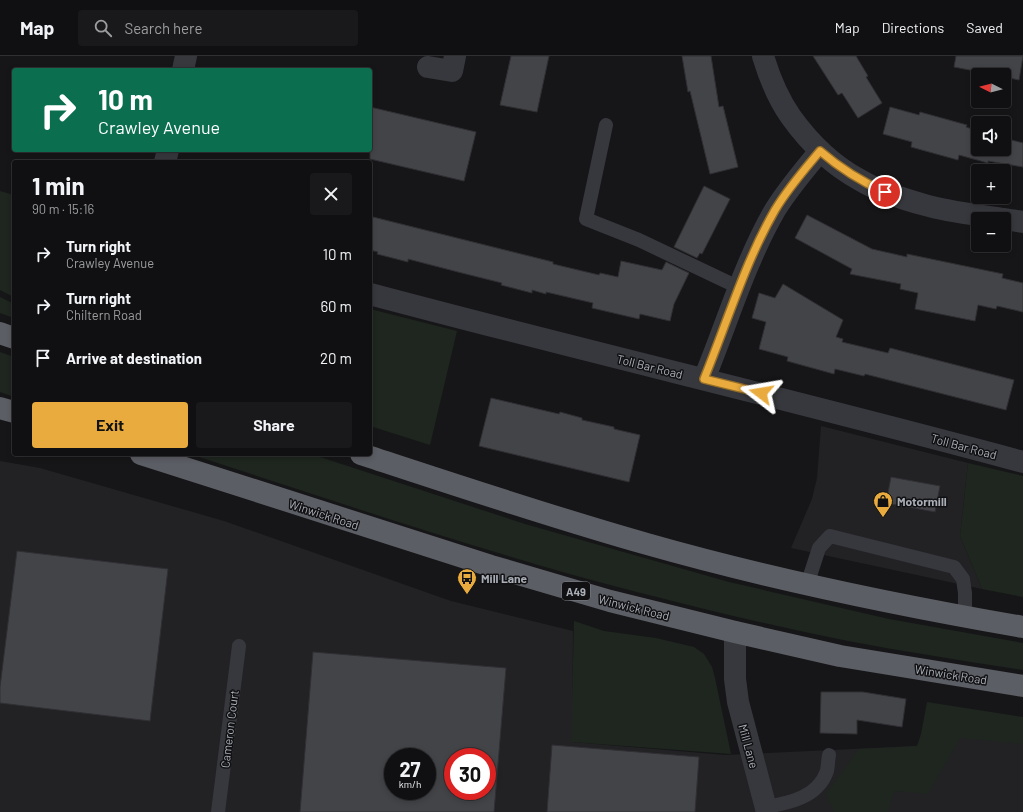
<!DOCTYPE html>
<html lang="en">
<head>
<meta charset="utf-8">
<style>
  body { margin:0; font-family:Barlow,sans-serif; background:#19191b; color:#f1f3f6; height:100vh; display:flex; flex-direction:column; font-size:15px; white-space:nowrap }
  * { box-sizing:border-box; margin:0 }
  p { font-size:13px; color:#9c9d9f }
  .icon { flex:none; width:22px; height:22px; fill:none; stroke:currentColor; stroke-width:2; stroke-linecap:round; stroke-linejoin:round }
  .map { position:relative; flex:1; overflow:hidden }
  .drawer { position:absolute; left:12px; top:104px; width:360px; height:296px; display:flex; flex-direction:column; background:#101012; border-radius:4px; box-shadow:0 2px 6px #0003,0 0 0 1px #303032 }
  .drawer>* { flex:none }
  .top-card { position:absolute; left:12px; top:12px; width:360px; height:84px; border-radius:4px; box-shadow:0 2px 6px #0003,0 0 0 1px #303032; background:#0b6e4f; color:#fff; overflow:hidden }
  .needle { width:26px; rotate:276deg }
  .tools { position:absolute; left:971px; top:12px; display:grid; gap:8px }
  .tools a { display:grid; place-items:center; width:40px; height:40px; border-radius:4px; background:#101012; box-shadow:0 2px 6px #0003,0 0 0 1px #303032; font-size:20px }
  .speed { position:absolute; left:384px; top:692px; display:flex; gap:8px; font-size:20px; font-weight:700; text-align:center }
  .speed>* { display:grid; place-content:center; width:52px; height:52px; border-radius:50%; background:#101012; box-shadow:0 2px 6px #0003,0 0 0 1px #303032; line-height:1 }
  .speed small { font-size:10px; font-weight:400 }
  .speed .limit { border:6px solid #d22; background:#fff; color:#111 }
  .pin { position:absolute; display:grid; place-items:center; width:34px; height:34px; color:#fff; margin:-17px; border:2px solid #fff; border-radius:50%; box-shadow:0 1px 4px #0007 }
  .me { position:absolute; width:44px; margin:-22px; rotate:284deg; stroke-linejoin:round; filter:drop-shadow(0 0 3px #0008) }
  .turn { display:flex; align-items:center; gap:14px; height:84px; padding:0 20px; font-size:18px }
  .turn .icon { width:52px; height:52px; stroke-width:2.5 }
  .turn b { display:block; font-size:28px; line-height:34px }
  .round { display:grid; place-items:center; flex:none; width:42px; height:42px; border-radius:4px; background:#19191b }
  .headline { display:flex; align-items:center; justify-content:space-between; height:68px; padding:0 20px }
  h1 { font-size:24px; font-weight:700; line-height:30px }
  .action { display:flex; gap:8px; margin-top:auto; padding:8px 20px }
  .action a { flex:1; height:46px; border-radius:4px; background:#e9ab3d; color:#111; font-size:16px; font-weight:700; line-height:46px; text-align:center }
  .action a+a { background:#19191b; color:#f1f3f6 }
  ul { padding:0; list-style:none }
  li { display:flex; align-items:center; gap:12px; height:52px; padding:0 20px }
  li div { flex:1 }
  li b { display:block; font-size:15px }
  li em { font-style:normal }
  header { display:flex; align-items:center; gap:24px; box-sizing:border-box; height:56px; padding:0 20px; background:#101012; border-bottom:1px solid #303032 }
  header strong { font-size:19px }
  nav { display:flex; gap:22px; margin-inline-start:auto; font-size:14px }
  .search { width:280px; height:36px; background:#19191b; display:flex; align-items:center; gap:10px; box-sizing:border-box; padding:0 14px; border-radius:4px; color:#9c9d9f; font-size:15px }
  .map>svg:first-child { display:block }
</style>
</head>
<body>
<header>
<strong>Map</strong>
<div class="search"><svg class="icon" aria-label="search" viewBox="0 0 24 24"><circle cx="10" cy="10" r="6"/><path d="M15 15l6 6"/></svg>Search here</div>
<nav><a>Map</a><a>Directions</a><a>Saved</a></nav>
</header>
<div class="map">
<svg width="1023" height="756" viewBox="0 0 1023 756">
  <rect width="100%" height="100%" fill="#161618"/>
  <g fill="#222225" fill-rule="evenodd">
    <path d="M 821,370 L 968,407 L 960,480 L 982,533 L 791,492 L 812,443 L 817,422 Z"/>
    <path d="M 0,405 L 40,412 L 224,465 L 451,545 L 573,575 L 572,686 L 725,699 L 917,690 L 948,675 L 1023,683 L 1023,756 L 0,756 ZM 393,701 L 427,701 L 427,735 L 393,735 ZM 453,701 L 487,701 L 487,735 L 453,735 Z"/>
  </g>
  <g fill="#1e261f">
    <path d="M 0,135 L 14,139 L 14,241 L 0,234 Z"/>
    <path d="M 0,241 L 14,248 L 14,262 L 0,257 Z"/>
    <path d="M 370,253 L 457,275 L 430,389 L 370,370 Z"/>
    <path d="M 0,296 L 14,301 L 14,341 L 0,336 Z"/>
    <path d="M 190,398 L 311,398 L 525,468 L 729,526 L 889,563 L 1023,587 L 1023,614 C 965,605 906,596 848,585 C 777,571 707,554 637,536 C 486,497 338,446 190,398 Z"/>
    <path d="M 968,407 L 1023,420 L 1023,541 L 982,533 L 960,480 Z"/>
    <path d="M 574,565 L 604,575 L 656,582 L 694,591 L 704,598 L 712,611 L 715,622 L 731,698 L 571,686 Z"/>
    <path d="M 927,646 L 1023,661 L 1023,688 L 960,682 L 928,738 L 894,735 L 888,756 L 834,756 L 826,738 L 859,693 L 917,690 L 921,678 Z"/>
  </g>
  <g fill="#434448" stroke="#303034" fill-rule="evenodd">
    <path d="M 511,0 L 549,0 L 537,56 L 500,49 Z"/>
    <path d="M 682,0 L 711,0 L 719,51 L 723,50 L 738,111 L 710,118 L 690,35 L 688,36 Z"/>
    <path d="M 813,0 L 856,0 L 868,20 L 866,21 L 882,47 L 858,62 L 842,37 L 838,39 Z"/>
    <path d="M 956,0 L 1023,0 L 1019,24 L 1004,21 L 1004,19 L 996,19 L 954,11 Z"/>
    <path d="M 370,51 L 476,76 L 464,125 L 370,103 Z"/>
    <path d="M 890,51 L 919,59 L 920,56 L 967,69 L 966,71 L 978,75 L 978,93 L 1004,93 L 1004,82 L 1023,87 L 1023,111 L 988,105 L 988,107 L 959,99 L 958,104 L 911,91 L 912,86 L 883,78 Z"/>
    <path d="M 704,130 L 730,143 L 702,198 L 700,197 L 697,202 L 674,191 Z"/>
    <path d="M 807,159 L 872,193 L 907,201 L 907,198 L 1003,218 L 1002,222 L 1023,227 L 1023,256 L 997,250 L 996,253 L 978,249 L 975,265 L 915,253 L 918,237 L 900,233 L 901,228 L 850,218 L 852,213 L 795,182 Z"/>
    <path d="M 373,161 L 553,206 L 553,208 L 599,219 L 600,217 L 618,221 L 621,205 L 662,214 L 666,206 L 689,217 L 674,248 L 670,265 L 640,258 L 639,263 L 592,252 L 593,247 L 546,236 L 546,238 L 532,234 L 532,237 L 501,229 L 502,227 L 458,216 L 408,203 L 408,206 L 377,198 L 378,196 L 370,194 L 370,172 Z"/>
    <path d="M 783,228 L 843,264 L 836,281 L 843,283 L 842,286 L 888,297 L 890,292 L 1014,324 L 1006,354 L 865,318 L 864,320 L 835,313 L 834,318 L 787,305 L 788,301 L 759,293 L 766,266 L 752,262 L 759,237 L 775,242 Z"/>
    <path d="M 491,342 L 559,358 L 560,356 L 582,362 L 582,364 L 614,371 L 614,373 L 640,379 L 629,426 L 479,390 Z"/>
    <path d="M 891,421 L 940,430 L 935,456 L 886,447 Z"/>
    <path d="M 17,495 L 168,513 L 150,665 L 0,647 L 0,631 Z"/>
    <path d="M 313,596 L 506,612 L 494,756 L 300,756 ZM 393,701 L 427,701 L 427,735 L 393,735 ZM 453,701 L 487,701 L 487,735 L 453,735 Z"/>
    <path d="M 821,636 L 863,636 L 906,643 L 902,671 L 857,664 L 857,678 L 820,677 Z"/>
    <path d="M 552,689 L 699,701 L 695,756 L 547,756 Z"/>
  </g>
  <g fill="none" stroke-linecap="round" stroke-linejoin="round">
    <g stroke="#37383d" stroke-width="14">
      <path d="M 606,69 L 586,163 L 639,184 L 740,232"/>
      <path d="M 807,529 L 819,492 L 830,480 L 954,511 L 963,523 L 965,537 L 965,561"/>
      <path d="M 765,751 C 790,747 818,741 827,715 C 828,710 828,704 829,699"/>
      <path d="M 218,756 L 239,590"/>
    </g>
    <g stroke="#37383d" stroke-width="22">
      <path d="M 763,0 C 769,20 779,44 791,61 C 809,86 832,109 860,124 C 880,136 903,143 925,149 C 949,156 979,159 1003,163"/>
      <path d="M 428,11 L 452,15 L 455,0"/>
      <path d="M 183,14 L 186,0"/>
      <path d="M 165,106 L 168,94"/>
      <path d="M 1004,163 L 1023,166"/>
      <path d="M 370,238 C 587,296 806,347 1023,406"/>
      <path d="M 704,323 C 727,267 745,206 775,154 C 788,133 804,114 820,95"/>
      <path d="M 735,576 L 735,623 L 738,646 L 767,756"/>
    </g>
    <g stroke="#5c5e65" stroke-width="22">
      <path d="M 0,277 L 14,282"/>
      <path d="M 0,352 L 14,356"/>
      <path d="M 141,398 L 491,510 L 610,545 L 735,576 L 840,600 L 1023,630"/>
      <path d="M 361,398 C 456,429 551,461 647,488 C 770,523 896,549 1023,571"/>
    </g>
  </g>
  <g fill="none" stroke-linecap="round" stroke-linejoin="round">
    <g stroke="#976f28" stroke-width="10">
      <path id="route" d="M 761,337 L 704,323 C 727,267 745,206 775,154 C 788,132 804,114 820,95 C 841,113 860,125 885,136"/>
    </g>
    <use href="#route" stroke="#e9ab3d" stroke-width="7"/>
  </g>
  <defs>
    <g id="shop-pin" transform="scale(1)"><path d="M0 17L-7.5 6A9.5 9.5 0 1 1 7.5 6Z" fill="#e9ab3d" stroke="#111113"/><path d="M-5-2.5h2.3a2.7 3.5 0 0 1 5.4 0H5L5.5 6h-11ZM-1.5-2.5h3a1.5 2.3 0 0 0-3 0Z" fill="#111"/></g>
    <g id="bus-pin" transform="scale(1)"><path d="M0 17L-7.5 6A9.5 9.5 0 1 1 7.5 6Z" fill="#e9ab3d" stroke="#111113"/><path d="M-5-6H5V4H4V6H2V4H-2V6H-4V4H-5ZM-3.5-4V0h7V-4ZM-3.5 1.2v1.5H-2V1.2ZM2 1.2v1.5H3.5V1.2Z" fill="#111"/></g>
  </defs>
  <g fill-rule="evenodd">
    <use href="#shop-pin" x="883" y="445"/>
    <use href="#bus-pin" x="467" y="522"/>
  </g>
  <g text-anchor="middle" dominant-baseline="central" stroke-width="3" stroke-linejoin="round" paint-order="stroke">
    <rect fill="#111113" stroke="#7b7f86" stroke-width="1" x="562" y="526" width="28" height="18" rx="3"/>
    <g font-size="11" font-weight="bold" fill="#a9aeb7">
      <text x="576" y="535">A49</text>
    </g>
    <g font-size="12" fill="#a9aeb7" stroke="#111113">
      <text transform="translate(650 310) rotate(14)">Toll Bar Road</text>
      <text transform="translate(964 390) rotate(15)">Toll Bar Road</text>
      <text transform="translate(324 458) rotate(18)">Winwick Road</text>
      <text transform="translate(634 551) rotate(14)">Winwick Road</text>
      <text transform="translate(951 618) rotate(9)">Winwick Road</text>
      <text transform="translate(229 673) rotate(-83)">Cameron Court</text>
      <text transform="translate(749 690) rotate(75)">Mill Lane</text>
    </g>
    <g font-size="12" font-weight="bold" fill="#a9aeb7" stroke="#111113" text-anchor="start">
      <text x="897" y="445">Motormill</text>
      <text x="481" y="522">Mill Lane</text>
    </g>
  </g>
</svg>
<div class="tools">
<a><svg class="needle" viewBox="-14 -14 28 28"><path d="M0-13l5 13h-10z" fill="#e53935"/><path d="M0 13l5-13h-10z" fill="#9c9d9f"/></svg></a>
<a><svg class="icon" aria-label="sound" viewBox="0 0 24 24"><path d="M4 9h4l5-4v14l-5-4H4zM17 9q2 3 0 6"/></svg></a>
<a>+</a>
<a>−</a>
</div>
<div class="speed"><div>27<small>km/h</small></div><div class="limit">30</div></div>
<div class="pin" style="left:885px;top:136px;background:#d93025"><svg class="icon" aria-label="arrive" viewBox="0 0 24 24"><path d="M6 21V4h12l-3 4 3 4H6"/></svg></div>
<svg class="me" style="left:761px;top:337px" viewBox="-20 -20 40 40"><path d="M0-17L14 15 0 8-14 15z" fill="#e9ab3d" stroke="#fff" stroke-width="4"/></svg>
<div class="top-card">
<div class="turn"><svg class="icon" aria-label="right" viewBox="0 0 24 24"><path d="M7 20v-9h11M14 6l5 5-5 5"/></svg><div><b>10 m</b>Crawley Avenue</div></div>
</div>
<section class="drawer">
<div class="headline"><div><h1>1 min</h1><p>90 m · 15:16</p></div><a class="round"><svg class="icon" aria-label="close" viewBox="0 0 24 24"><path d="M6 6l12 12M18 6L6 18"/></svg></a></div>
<ul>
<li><svg class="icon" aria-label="right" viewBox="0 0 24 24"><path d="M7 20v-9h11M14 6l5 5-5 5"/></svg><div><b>Turn right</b><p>Crawley Avenue</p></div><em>10 m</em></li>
<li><svg class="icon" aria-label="right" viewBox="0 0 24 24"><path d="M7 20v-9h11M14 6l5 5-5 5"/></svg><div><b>Turn right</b><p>Chiltern Road</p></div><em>60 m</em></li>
<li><svg class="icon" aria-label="arrive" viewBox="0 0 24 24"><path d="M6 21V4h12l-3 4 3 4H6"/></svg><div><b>Arrive at destination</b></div><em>20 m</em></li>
</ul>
<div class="action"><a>Exit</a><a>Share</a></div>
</section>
</div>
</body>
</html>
